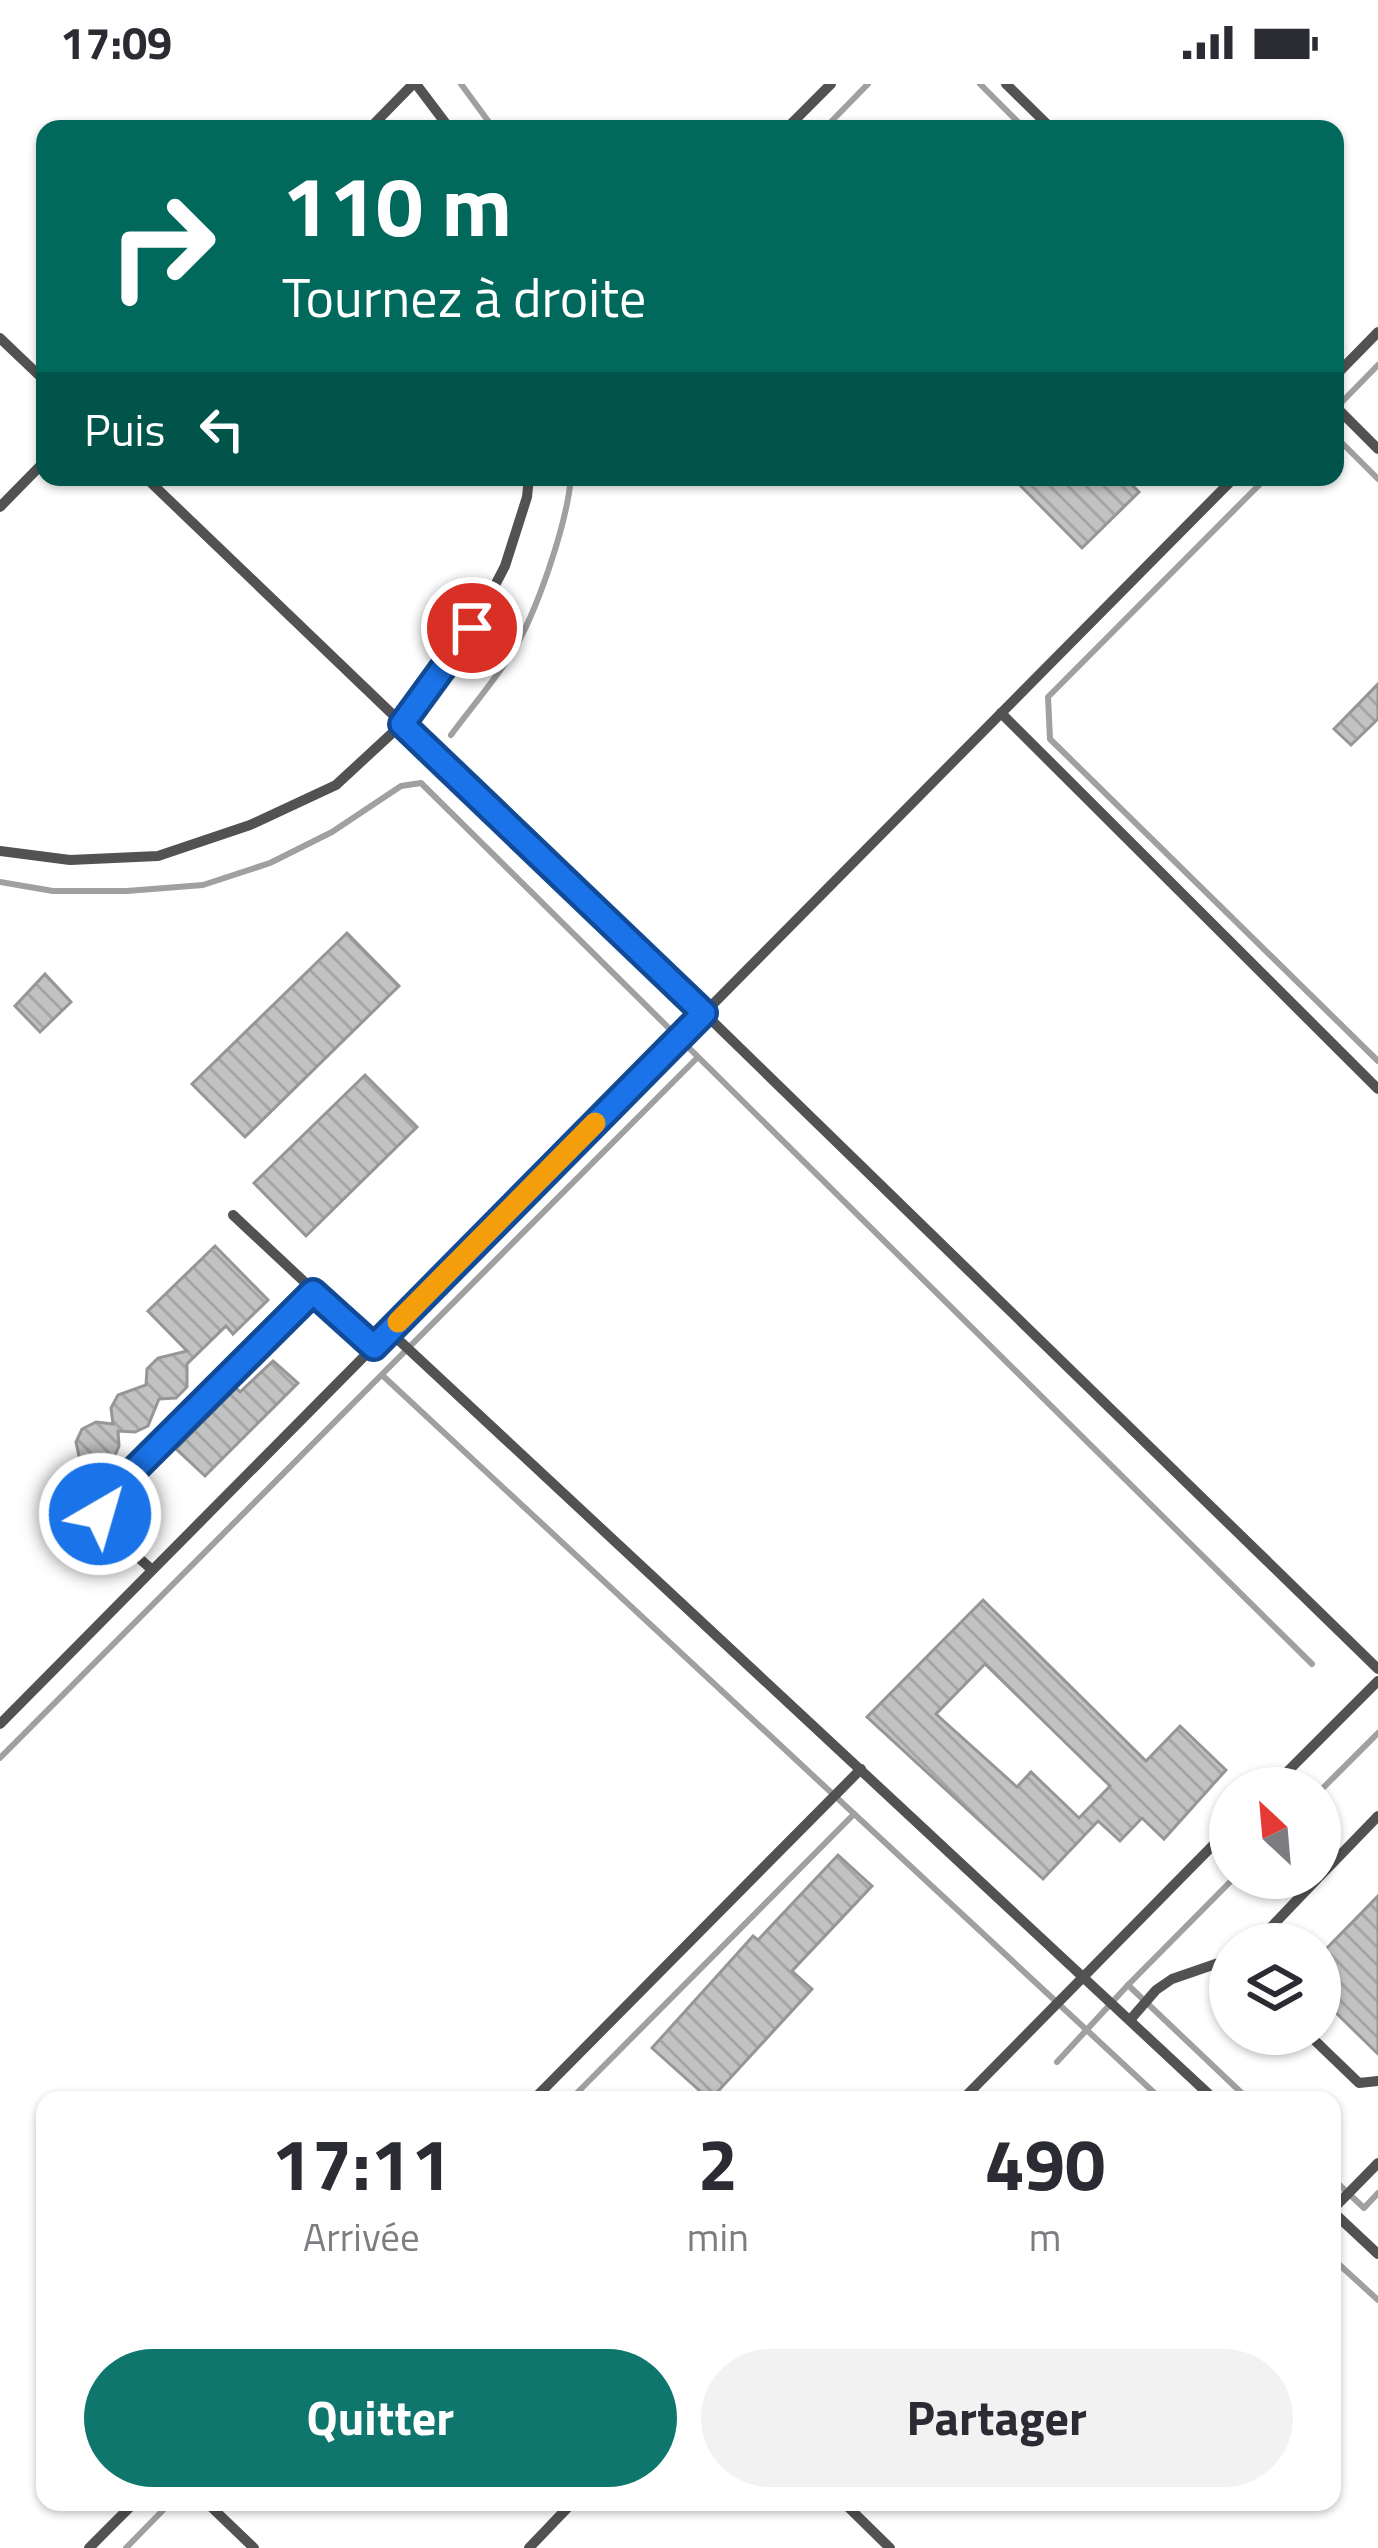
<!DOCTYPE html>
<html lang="fr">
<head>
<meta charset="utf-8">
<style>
  body { margin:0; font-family:"Titillium Web",sans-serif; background:#f2f2f3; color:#2b2b33; height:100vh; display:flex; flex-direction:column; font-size:45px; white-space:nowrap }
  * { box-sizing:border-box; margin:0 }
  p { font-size:39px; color:#7c7c81 }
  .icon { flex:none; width:66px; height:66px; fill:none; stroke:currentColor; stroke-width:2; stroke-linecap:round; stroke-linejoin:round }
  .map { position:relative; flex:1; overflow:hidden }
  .details { position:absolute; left:36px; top:2007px; width:1305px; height:420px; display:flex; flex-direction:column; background:#fff; border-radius:24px; box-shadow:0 3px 9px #0004 }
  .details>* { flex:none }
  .banner { position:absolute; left:36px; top:36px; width:1308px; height:366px; border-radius:24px; box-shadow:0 3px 9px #0004; background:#00695c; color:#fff; overflow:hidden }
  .needle { width:78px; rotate:334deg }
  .fabs { position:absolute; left:1209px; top:1683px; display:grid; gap:24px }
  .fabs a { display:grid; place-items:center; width:132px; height:132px; border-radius:50%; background:#fff; box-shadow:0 3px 9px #0004; font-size:60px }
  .pin { position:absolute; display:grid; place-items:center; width:102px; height:102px; color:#fff; margin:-51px; border:6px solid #fff; border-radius:50%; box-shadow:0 3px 12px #0007 }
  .me { position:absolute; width:132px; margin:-66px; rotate:38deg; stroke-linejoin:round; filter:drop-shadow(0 0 9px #0008) }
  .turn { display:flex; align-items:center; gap:42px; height:252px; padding:0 48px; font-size:54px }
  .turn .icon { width:156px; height:156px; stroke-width:2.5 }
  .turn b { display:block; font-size:84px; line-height:102px }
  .then { display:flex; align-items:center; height:114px; padding:0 48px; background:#0003; gap:24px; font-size:45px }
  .eta { display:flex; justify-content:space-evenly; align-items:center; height:204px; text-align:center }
  .eta b { font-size:72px; font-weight:700; line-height:84px }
  .button { display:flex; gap:24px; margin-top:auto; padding:24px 48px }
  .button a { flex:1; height:138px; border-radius:72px; background:#0f766e; color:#fff; font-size:48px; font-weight:700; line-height:138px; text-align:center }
  .button a+a { background:#f2f2f3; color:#2b2b33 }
  .status { display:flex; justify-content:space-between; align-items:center; height:84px; padding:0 60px; background:#fff; direction:ltr }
  .status svg { height:33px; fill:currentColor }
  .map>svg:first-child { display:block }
</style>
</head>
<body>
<div class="status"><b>17:09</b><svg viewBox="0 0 49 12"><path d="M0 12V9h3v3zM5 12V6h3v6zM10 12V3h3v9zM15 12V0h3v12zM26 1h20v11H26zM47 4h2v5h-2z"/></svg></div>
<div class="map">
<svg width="1378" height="2464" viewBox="0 0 1378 2464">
  <defs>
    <pattern id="building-back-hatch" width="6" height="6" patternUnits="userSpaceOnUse" patternTransform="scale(3)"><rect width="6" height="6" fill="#c2c2c2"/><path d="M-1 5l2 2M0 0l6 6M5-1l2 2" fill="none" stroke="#a5a5a5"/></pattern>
  </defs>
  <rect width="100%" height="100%" fill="#fff"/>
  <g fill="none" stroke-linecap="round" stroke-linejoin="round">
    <g stroke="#a0a0a0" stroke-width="6">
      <path d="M 461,0 L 494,45"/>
      <path d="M 980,0 L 1025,45"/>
      <path d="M 824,45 L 868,0"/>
      <path d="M 1338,322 L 1378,281"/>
      <path d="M 1335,352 L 1378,395"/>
      <path d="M 1267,393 L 1048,613 L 1050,655 L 1378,977"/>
      <path d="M 451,651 C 471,624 494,597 512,569 C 537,528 567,440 571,393"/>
      <path d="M 0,798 L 53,807 L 127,807 L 203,801 L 270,779 L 332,748 L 401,702 L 421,699 L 1312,1580"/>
      <path d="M 382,1291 L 1162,2016"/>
      <path d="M 0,1674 L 696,975"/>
      <path d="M 1320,1707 L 1378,1649"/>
      <path d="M 1128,1901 L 1249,2016"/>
      <path d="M 1057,1978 L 1128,1901 L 1234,1794"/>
      <path d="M 570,2016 L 854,1730"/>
      <path d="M 1332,2094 L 1364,2124 L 1378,2109"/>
      <path d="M 1332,2174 L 1378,2216"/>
      <path d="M 126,2464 L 171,2418"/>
    </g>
  </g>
  <g fill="url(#building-back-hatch)" stroke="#969696" stroke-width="3" fill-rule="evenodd">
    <path d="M 1012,393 L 1124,393 L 1139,408 L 1082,464 Z"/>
    <path d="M 1378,600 L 1378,635 L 1351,661 L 1334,645 Z"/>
    <path d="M 347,849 L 399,902 L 245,1053 L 192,1000 Z"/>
    <path d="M 45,890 L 71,918 L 40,948 L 15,922 Z"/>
    <path d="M 365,991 L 417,1043 L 306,1152 L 254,1099 Z"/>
    <path d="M 215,1162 L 268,1216 L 233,1250 L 226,1242 L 187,1280 L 187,1303 L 176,1314 L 159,1315 L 148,1342 L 135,1348 L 118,1347 L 119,1362 L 113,1376 L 99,1382 L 84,1378 L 79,1372 L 76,1358 L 82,1345 L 96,1338 L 113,1340 L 111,1324 L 118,1311 L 146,1301 L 147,1285 L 158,1274 L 187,1267 L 148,1227 Z"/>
    <path d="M 273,1277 L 298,1299 L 205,1392 L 176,1365 L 236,1304 L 240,1308 Z"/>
    <path d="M 983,1516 L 1146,1677 L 1180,1642 L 1226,1686 L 1164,1755 L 1142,1734 L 1120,1757 L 1098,1737 L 1043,1795 L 867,1633 ZM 985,1580 L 1110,1702 L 1079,1734 L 1031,1688 L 1017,1703 L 936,1630 Z"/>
    <path d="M 838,1771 L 872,1802 L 792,1887 L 812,1905 L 710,2016 L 652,1964 L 753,1852 L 758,1856 Z"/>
    <path d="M 1378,1812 L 1378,1970 L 1320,1913 L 1320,1871 Z"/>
  </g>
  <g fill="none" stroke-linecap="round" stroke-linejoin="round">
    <g stroke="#525252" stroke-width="10">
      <path d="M 416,0 L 450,45"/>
      <path d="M 1006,0 L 1052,45"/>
      <path d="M 369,45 L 413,0"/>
      <path d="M 786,45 L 831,0"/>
      <path d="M 0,254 L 45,297"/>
      <path d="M 1335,292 L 1378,248"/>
      <path d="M 1335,322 L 1378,365"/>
      <path d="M 145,393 L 704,929 L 1378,1585"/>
      <path d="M 0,423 L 45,377"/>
      <path d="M 1001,629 L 1378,1005"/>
      <path d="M 0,767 L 70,776 L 158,772 L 250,741 L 336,701 L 402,640 L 473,544 L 505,482 L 527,413 L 529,393"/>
      <path d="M 233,1131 L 374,1263"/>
      <path d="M 389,1247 L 1215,2016"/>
      <path d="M 152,1486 C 134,1468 99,1446 101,1419 L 313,1208"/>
      <path d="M 0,1640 L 1235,393"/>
      <path d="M 1271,1704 L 1378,1597"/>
      <path d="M 1320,1792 L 1378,1732"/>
      <path d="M 1255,1860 L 1318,1794"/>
      <path d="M 1130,1936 L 1156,1906 L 1172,1895 L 1230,1875"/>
      <path d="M 1308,1950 L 1359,1999 L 1378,1997"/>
      <path d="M 533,2016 L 861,1685"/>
      <path d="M 962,2016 L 1230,1744"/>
      <path d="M 1332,2126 L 1378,2079"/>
      <path d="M 1332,2127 L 1378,2170"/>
      <path d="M 206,2418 L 254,2464"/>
      <path d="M 843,2418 L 890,2464"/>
      <path d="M 89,2464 L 135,2418"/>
      <path d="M 529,2464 L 573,2418"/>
    </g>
  </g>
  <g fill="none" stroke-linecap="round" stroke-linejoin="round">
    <g stroke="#114b97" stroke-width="30">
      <path id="route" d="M 100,1430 L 101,1419 L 313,1208 L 374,1263 L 704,929 L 402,640 L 472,544"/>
    </g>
    <use href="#route" stroke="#1a73e8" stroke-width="21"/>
    <path stroke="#f59e0b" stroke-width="21" d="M 398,1238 L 595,1039"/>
  </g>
</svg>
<div class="fabs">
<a><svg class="needle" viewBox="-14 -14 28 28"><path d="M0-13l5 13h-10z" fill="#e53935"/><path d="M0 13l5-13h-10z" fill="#7c7c81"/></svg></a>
<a><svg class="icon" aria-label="layers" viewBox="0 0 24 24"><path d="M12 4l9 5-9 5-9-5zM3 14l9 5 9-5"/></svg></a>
</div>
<div class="pin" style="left:472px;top:544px;background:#d93025"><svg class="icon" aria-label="arrive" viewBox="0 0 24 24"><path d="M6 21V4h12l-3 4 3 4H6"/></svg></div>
<svg class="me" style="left:100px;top:1430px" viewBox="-20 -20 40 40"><circle r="17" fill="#1a73e8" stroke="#fff" stroke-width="3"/><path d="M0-11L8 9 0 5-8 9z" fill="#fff"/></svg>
<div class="banner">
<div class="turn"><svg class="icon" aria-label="right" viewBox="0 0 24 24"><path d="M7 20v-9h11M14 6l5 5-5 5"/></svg><div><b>110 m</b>Tournez à droite</div></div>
<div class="then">Puis<svg class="icon" aria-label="left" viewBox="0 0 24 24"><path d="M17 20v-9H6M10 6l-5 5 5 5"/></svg></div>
</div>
<section class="details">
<div class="eta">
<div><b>17:11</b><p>Arrivée</p></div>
<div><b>2</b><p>min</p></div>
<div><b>490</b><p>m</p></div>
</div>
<div class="button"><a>Quitter</a><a>Partager</a></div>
</section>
</div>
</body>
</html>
